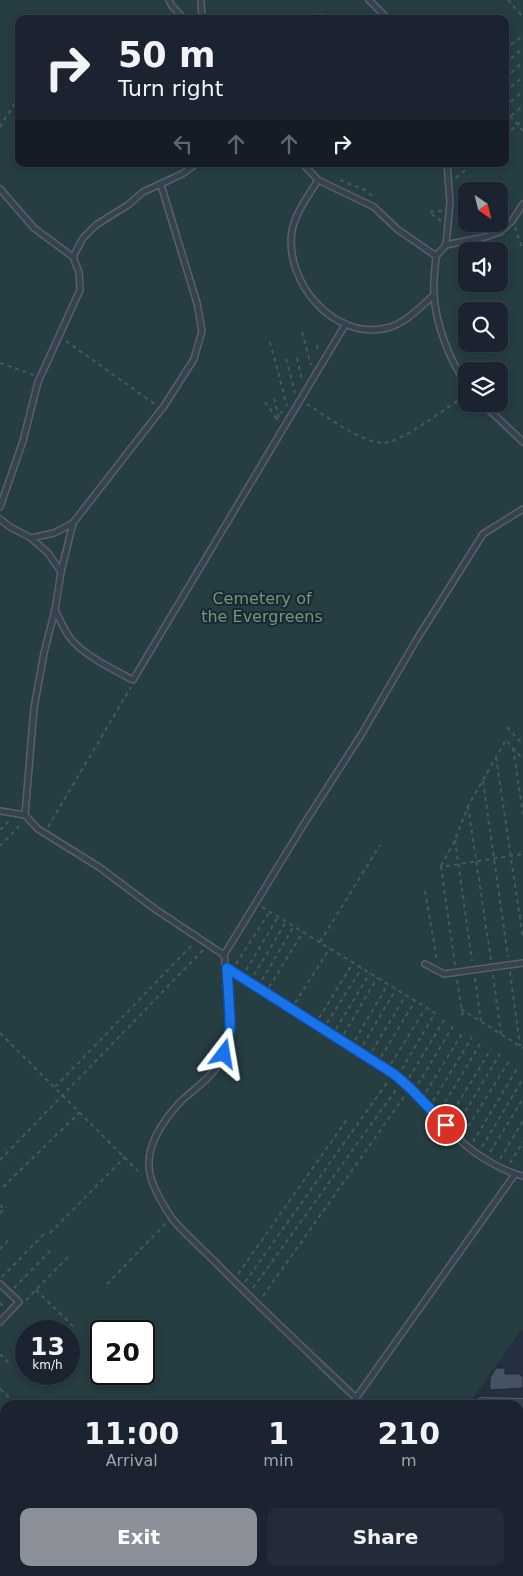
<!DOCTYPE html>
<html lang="en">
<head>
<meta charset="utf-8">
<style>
  body { margin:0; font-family:"DejaVu Sans",sans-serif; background:#242b38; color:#f1f3f6; height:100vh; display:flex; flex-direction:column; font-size:19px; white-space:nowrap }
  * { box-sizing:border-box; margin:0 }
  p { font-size:16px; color:#a0a4ab }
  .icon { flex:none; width:28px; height:28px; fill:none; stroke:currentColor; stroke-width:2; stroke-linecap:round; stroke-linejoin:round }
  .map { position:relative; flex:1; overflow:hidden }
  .sheet { position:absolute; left:0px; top:1400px; width:524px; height:176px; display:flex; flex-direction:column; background:#1b2330; border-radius:15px 15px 0 0; box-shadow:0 2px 8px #0003,0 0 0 1px #39404c }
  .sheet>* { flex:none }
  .top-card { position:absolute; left:15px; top:15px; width:494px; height:152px; border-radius:10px; box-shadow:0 2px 8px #0003,0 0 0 1px #39404c; background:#1b2330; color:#f1f3f6; overflow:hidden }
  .needle { width:32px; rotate:145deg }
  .controls { position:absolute; left:458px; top:182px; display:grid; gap:10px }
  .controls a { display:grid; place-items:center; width:50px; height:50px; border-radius:10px; background:#1b2330; box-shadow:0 2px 8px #0003,0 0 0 1px #39404c; font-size:25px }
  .speed { position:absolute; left:15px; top:1320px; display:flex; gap:10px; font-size:25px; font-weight:700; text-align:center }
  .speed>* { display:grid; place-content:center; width:65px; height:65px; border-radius:50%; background:#1b2330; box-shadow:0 2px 8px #0003,0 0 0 1px #39404c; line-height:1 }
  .speed small { font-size:12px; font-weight:400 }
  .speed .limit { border:2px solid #111; border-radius:8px; background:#fff; color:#111 }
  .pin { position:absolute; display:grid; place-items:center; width:42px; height:42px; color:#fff; margin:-21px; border:2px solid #fff; border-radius:50%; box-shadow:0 1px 5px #0007 }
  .me { position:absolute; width:55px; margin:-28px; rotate:14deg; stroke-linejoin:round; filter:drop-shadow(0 0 4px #0008) }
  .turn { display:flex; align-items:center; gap:18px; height:105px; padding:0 20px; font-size:22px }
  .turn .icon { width:65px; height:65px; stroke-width:2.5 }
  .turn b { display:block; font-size:35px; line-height:42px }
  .lanes { display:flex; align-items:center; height:48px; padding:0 20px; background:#0003; justify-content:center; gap:25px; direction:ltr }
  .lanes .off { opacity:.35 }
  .eta { display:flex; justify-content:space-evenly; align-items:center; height:85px; text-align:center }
  .eta b { font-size:30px; font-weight:600; line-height:35px }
  .button { display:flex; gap:10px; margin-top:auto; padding:10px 20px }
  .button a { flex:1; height:58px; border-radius:10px; background:#8c9099; color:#fff; font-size:20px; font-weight:600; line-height:58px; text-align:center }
  .button a+a { background:#242b38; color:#f1f3f6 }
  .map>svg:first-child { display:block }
</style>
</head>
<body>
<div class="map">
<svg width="523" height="1576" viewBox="0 0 523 1576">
  <rect width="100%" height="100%" fill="#242f40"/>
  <path fill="#263d41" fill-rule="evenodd" d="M 0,0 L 523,0 L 523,1328 L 468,1405 L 5,1405 L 5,1571 L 160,1571 L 141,1576 L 0,1576 ZM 19,19 L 505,19 L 505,164 L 19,164 ZM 466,191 L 499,191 L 499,224 L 466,224 ZM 466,251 L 499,251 L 499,284 L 466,284 ZM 466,311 L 499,311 L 499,344 L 466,344 ZM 466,371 L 499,371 L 499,404 L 466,404 ZM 26,1331 L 69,1331 L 69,1374 L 26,1374 ZM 101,1331 L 144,1331 L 144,1374 L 101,1374 Z"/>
  <path fill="#455164" stroke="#1f2837" d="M 496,1368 L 505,1368 L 505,1374 L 521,1374 L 521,1376 L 523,1376 L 523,1388 L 490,1390 L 490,1378 Z"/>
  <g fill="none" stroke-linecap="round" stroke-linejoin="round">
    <g stroke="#565f6d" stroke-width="8">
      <g id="service">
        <path d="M 169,0 L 172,6 L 184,19"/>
        <path d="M 201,0 L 202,19"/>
        <path d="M 369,0 L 388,19"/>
        <path d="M 303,164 L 318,180 L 374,207 L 397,229 L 436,256 C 435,269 433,282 434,295 C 436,324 449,360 466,383"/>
        <path d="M 318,180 C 309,195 295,213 292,231 C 284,282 334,341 387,328 C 406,323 419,308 434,295"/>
        <path d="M 0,189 L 34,228 L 73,257 L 79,272 L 80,290 L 38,382 L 23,441 L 0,507"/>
        <path d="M 446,245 L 450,202 L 447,164"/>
        <path d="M 436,256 L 446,245 L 485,237 L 500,232 L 512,221 L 523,204"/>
        <path d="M 73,257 L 83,238 L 96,225 L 128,205 L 143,192 L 182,174 L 196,164"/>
        <path d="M 483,404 L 523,442"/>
        <path d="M 0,519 L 10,527 L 31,538 L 54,533 L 73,523 L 164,406 L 194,359 L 202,331 L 197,303 L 161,185"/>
        <path d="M 31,538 L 48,553 L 61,572"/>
        <path d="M 55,610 C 59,618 63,627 68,635 C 79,653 114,670 133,680 L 345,325"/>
        <path d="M 0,811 L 25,815 L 38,829 L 99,867 L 155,909 L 224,955"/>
        <path d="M 25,815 L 34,708 L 44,653 L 55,610 L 61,572 L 73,523"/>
        <path d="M 425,964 L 444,974 L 523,963"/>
        <path d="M 227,969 L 394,1074 L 410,1088 L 463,1143 C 478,1156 504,1172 523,1176"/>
        <path d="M 515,1174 L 356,1398 C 311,1355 266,1313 222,1269 C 207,1253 189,1238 174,1221 C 165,1209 153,1188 150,1174 C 144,1146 164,1119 182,1100 C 198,1086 217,1074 224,1053 C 232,1031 230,1011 228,989 C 226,978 226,967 224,955 L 304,824 L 361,735 L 417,639 L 483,534 L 523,509"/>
        <path d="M 0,1284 L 19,1302 L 0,1322"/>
      </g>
    </g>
    <g stroke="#565f6d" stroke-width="12">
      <path id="minor" d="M 482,1403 L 523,1404"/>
    </g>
    <g stroke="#565f6d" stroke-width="15">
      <g id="tertiary">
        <path d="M 519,1535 L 523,1535"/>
        <path d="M 214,1576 L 233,1571"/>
      </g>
    </g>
    <g stroke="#445a5d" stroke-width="2" stroke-dasharray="4 4" stroke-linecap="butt">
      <path d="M 508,0 L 523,17"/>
      <path d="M 286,19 L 324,14"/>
      <path d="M 505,50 L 523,35"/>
      <path d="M 505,64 L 523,48"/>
      <path d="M 505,78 L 523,62"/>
      <path d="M 505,92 L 523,77"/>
      <path d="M 505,107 L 523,91"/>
      <path d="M 505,110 L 523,131"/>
      <path d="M 505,121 L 523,106"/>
      <path d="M 0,127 L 19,96"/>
      <path d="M 505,135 L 523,120"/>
      <path d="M 456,178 L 472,164"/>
      <path d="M 340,180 L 365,190 L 375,198"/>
      <path d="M 441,221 L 429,212 L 442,211"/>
      <path d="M 515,227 L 521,245 L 523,245"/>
      <path d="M 302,332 L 311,365"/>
      <path d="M 66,341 L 156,405"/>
      <path d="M 270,342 L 287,406"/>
      <path d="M 317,345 L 318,353"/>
      <path d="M 297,358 L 302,380"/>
      <path d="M 286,359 L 295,393"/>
      <path d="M 0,363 L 34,375"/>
      <path d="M 274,398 L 279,417"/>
      <path d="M 265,402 L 279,422"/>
      <path d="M 307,404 C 326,416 360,442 383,443 C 401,443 449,406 466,395"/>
      <path d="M 276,420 L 282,411"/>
      <path d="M 507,727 L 523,745"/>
      <path d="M 513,748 L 523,814"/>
      <path d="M 496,757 L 523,939"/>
      <path d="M 483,781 L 508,957"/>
      <path d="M 468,806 L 491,960"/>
      <path d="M 48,827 L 131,687"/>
      <path d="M 0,830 L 9,821"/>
      <path d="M 455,840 L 472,961"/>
      <path d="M 0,846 L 22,823"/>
      <path d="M 441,866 L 455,840 L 468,806 L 506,740 L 523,759"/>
      <path d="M 425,891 L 437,960"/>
      <path d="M 262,907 L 435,1013 L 402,1069"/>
      <path d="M 320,942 L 380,845"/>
      <path d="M 236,964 L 270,911"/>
      <path d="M 455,965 L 441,867 L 523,854"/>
      <path d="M 246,970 L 278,917"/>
      <path d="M 510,972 L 520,1046"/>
      <path d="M 254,975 L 286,922"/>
      <path d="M 493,975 L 501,1034"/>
      <path d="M 475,978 L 481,1021"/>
      <path d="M 262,980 L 294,926"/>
      <path d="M 457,980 L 463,1018"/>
      <path d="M 269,987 L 303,932"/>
      <path d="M 295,1003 L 330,948"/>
      <path d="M 461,1009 L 523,1048"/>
      <path d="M 319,1018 L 353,963"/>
      <path d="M 327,1023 L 362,968"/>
      <path d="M 336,1029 L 370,973"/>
      <path d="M 0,1033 L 142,1175"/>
      <path d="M 344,1034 L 377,978"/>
      <path d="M 355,1040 L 388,984"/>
      <path d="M 363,1045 L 396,989"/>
      <path d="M 372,1051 L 406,995"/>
      <path d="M 381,1057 L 415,1001"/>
      <path d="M 391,1064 L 425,1009"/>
      <path d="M 409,1078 L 444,1020"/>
      <path d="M 418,1084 L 453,1026"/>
      <path d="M 55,1087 L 192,945"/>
      <path d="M 426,1092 L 463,1032"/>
      <path d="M 433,1101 L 472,1037"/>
      <path d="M 441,1109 L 480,1044"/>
      <path d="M 449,1118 L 491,1049"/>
      <path d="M 457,1125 L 500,1054"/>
      <path d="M 464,1133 L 509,1061"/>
      <path d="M 473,1142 L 518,1067"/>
      <path d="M 482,1147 L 521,1082"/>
      <path d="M 490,1152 L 523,1099"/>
      <path d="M 500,1159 L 523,1121"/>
      <path d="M 0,1160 L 203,950"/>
      <path d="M 510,1163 L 523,1142"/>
      <path d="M 3,1187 L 80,1112"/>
      <path d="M 0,1205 L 4,1209"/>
      <path d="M 0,1213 L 6,1207"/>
      <path d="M 50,1233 L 125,1157"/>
      <path d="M 0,1249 L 9,1239"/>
      <path d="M 238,1274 L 348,1118"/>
      <path d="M 2,1277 L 44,1234"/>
      <path d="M 245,1282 L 389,1080"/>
      <path d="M 107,1284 L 165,1224"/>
      <path d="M 14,1288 L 53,1248"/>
      <path d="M 253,1288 L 398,1087"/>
      <path d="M 36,1290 L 76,1329"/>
      <path d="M 263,1296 L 406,1094"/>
      <path d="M 26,1300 L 70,1255"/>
      <path d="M 0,1303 L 4,1307"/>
      <path d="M 0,1354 L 12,1366"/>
      <path d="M 0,1389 L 14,1402"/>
      <path d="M 0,1414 L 5,1419"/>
      <path d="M 0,1420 L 5,1419"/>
      <path d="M 0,1439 L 5,1438"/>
      <path d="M 0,1459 L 5,1457"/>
      <path d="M 0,1473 L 5,1471"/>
      <path d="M 0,1481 L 5,1480"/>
      <path d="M 0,1497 L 5,1496"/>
      <path d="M 0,1563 L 5,1562"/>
      <path d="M 0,1574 L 11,1571"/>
      <path d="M 68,1576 L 87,1571"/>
    </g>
    <use href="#service" stroke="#38424f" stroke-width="5"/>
    <use href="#minor" stroke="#38424f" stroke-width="10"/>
    <use href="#tertiary" stroke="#38424f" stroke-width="12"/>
  </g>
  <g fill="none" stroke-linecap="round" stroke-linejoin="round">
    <g stroke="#114b97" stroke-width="12">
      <path id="route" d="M 224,1054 L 230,1029 L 230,1019 L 227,968 L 394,1074 L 410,1088 L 446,1125"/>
    </g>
    <use href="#route" stroke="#1a73e8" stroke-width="9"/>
  </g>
  <g text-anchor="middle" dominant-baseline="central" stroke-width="4" stroke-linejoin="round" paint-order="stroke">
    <g font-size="16" fill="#6b9c77" stroke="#1d2635">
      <text x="262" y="598">Cemetery of<tspan x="262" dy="18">the Evergreens</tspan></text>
    </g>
  </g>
</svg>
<div class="controls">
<a><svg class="needle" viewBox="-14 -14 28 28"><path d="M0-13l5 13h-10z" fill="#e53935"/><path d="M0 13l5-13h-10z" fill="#a0a4ab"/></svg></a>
<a><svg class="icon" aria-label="sound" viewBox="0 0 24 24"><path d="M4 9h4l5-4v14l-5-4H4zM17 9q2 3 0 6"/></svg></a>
<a><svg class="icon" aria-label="search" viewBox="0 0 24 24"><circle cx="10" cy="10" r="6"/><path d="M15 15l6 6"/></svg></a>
<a><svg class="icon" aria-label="layers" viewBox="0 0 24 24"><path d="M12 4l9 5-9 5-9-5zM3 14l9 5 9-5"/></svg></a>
</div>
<div class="speed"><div>13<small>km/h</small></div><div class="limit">20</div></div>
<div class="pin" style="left:446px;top:1125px;background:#d93025"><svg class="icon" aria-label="arrive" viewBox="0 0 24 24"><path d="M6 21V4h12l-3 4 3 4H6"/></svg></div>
<svg class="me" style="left:224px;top:1054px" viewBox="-20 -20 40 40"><path d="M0-17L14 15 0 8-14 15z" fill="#1a73e8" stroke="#fff" stroke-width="4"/></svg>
<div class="top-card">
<div class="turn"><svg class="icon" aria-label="right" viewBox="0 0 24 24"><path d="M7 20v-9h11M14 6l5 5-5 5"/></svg><div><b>50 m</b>Turn right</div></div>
<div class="lanes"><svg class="icon off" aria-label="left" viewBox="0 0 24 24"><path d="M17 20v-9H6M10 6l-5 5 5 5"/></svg><svg class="icon off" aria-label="ahead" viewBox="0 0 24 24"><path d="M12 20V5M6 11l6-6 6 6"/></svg><svg class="icon off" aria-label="ahead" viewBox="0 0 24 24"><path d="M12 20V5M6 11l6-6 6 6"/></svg><svg class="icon" aria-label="right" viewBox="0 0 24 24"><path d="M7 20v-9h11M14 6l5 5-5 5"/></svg></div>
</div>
<section class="sheet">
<div class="eta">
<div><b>11:00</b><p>Arrival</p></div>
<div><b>1</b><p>min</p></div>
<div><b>210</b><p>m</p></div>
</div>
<div class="button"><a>Exit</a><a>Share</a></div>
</section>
</div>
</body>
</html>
